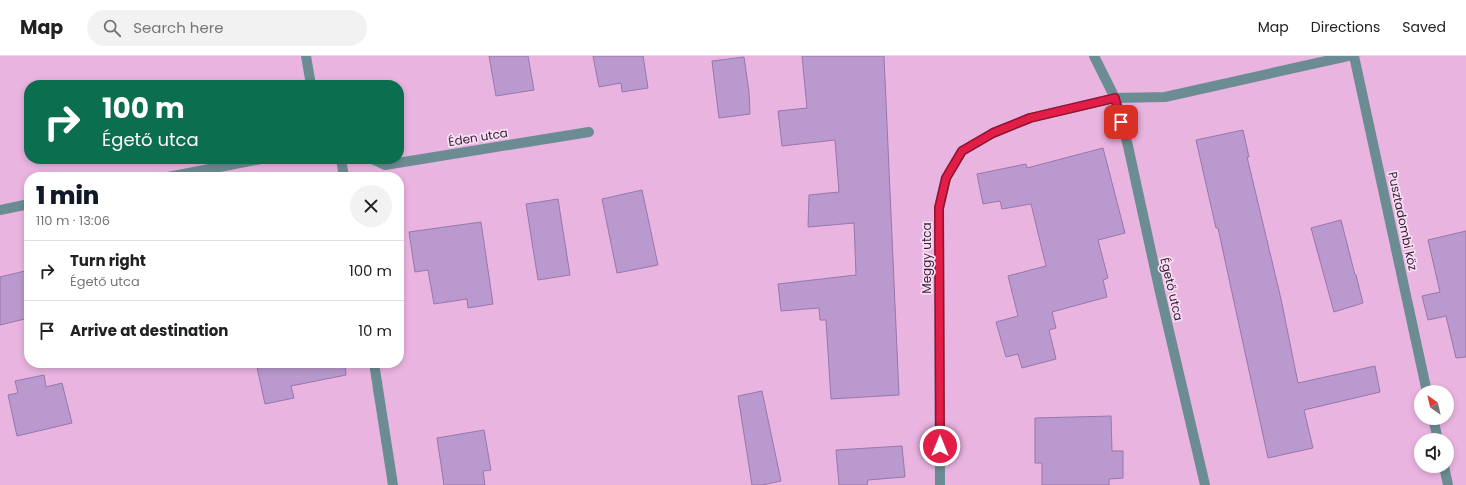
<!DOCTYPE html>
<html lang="en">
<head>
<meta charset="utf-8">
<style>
  body { margin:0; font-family:Poppins,sans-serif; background:#f2f2f2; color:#202124; height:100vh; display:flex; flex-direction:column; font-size:15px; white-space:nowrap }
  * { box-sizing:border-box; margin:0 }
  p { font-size:13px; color:#757577 }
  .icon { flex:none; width:22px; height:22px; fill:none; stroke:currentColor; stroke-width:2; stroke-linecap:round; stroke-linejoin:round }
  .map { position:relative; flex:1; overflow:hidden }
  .details { position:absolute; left:24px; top:116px; width:380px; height:196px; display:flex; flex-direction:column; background:#fff; border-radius:16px; box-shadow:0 2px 6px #0003 }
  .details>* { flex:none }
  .guide { position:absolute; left:24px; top:24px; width:380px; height:84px; border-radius:16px; box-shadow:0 2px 6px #0003; background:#0b6e4f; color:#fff; overflow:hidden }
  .needle { width:26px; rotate:326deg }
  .controls { position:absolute; left:1414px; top:329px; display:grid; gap:8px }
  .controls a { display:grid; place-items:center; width:40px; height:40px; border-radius:50%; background:#fff; box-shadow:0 2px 6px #0003; font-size:20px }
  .pin { position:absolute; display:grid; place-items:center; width:34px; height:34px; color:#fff; margin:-17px; border-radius:8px; box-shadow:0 2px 6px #0006 }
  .me { position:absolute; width:44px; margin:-22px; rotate:0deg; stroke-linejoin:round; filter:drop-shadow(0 0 3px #0008) }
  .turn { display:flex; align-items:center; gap:14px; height:84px; padding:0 12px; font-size:18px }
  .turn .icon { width:52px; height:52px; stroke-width:2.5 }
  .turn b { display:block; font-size:28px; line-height:34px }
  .round { display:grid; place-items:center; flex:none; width:42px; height:42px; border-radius:21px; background:#f2f2f2 }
  .head { display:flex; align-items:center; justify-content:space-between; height:68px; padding:0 12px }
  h1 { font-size:24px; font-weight:800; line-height:30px; color:#111827 }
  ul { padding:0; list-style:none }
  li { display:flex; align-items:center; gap:12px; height:60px; padding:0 12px; border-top:1px solid #e0e0e0 }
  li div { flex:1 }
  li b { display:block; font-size:15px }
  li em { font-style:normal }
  header { display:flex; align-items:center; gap:24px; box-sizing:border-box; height:56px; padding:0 20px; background:#fff; border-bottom:1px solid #e0e0e0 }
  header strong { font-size:19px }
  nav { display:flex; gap:22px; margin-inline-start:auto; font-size:14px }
  .search { width:280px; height:36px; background:#f2f2f2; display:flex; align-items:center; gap:10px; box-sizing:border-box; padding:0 14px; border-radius:22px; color:#757577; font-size:15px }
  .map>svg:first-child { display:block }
</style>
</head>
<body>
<header>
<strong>Map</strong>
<div class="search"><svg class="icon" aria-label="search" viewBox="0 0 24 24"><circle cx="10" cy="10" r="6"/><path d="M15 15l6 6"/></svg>Search here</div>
<nav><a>Map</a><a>Directions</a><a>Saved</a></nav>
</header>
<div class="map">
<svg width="1466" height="429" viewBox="0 0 1466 429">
  <rect width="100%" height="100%" fill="#e9b4e0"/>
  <g fill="#ba99cf" stroke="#9777aa">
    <path d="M 489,0 L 528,0 L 534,34 L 496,40 Z"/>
    <path d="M 593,0 L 643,0 L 648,32 L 622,36 L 621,27 L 599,31 Z"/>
    <path d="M 802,0 L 884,0 L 899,339 L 831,343 L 826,264 L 820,264 L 819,252 L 781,255 L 778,228 L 856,219 L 854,167 L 808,171 L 809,139 L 839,136 L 835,84 L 782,90 L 778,55 L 807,52 Z"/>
    <path d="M 744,1 L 749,36 L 750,58 L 719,62 L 712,5 Z"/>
    <path d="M 1243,74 L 1249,101 L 1247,101 L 1281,243 L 1298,327 L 1375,310 L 1380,336 L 1304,354 L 1313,392 L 1268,402 L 1218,172 L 1216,172 L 1196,84 Z"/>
    <path d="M 1103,92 L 1125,177 L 1098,184 L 1108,222 L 1103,224 L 1107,241 L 1052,256 L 1056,272 L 1049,274 L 1056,303 L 1022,312 L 1018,298 L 1006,301 L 996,266 L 1018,260 L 1008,220 L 1046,210 L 1031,148 L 1002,153 L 1000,145 L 983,148 L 977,118 L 1026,108 L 1027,112 Z"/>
    <path d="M 642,134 L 658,209 L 617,217 L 602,143 Z"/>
    <path d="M 558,143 L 570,219 L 538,224 L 526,148 Z"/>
    <path d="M 1341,164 L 1355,219 L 1356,219 L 1363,247 L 1334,256 L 1311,172 Z"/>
    <path d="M 481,166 L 493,248 L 468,252 L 467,243 L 434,248 L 428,214 L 415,216 L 409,176 Z"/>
    <path d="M 1466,175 L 1466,301 L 1456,302 L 1446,260 L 1428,264 L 1422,240 L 1440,236 L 1428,184 Z"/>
    <path d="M 29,214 L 29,262 L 0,269 L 0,221 Z"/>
    <path d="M 256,307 L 345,307 L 346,319 L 291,330 L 294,342 L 265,348 Z"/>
    <path d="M 44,319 L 46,331 L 62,327 L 72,367 L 17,380 L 8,339 L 18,337 L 15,325 Z"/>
    <path d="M 762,335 L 781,425 L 762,429 L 752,429 L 738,340 Z"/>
    <path d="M 1111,360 L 1112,395 L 1123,395 L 1123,422 L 1109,423 L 1109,429 L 1042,429 L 1042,407 L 1035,407 L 1035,362 Z"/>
    <path d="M 484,374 L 491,414 L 483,415 L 485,429 L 444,429 L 437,382 Z"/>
    <path d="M 902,390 L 905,421 L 868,424 L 867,429 L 839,429 L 836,394 Z"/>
  </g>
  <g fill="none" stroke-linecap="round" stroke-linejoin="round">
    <g stroke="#6c8c93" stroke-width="10">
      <path d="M 306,0 L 311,29"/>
      <path d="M 1094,0 L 1115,42 L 1128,90 L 1159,232 L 1205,429"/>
      <path d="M 1354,0 L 1427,336"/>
      <path d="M 341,103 L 344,121"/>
      <path d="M 372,103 L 385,109 L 589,76"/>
      <path d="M 168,121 L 261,103"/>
      <path d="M 0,154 L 29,148"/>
      <path d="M 374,307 L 393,429"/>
      <path d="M 1433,362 L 1438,384"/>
      <path d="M 1444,410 L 1448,429"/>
      <path d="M 940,429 L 939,152 L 946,122 L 962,95 L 993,77 L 1030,62 L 1115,42 L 1165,41 L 1348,0"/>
    </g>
  </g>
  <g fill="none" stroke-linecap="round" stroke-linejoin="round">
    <g stroke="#92132f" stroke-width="10">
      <path id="route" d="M 940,390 L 939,152 L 946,122 L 962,95 L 993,77 L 1030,62 L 1115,42 L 1121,66"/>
    </g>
    <use href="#route" stroke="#e11d48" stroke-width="7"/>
  </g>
  <g text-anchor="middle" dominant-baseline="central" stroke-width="3.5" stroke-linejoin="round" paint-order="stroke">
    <g font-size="12" fill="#321e2f" stroke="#fadef5">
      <text transform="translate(478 81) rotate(-9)">Éden utca</text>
      <text transform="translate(1403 165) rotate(78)">Pusztadombi köz</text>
      <text transform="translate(926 202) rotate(-90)">Meggy utca</text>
      <text transform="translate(1172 233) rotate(77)">Égető utca</text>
    </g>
  </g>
</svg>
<div class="controls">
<a><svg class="needle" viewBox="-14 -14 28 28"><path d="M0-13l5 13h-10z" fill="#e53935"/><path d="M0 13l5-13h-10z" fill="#757577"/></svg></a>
<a><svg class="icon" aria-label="sound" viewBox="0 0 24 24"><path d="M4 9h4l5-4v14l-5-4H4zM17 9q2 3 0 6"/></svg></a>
</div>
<div class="pin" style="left:1121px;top:66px;background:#d93025"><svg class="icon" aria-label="arrive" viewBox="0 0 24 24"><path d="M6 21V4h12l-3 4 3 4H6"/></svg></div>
<svg class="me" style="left:940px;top:390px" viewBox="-20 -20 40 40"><circle r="17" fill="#e11d48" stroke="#fff" stroke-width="3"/><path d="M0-11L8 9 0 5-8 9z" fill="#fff"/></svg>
<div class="guide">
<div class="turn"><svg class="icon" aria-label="right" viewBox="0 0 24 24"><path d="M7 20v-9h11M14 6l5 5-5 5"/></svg><div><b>100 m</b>Égető utca</div></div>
</div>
<section class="details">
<div class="head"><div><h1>1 min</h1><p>110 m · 13:06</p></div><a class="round"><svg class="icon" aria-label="close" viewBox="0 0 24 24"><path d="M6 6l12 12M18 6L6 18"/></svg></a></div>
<ul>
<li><svg class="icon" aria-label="right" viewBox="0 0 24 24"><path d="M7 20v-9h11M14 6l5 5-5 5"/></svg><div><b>Turn right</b><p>Égető utca</p></div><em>100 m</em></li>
<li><svg class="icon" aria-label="arrive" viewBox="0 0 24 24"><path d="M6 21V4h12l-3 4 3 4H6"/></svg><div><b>Arrive at destination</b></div><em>10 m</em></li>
</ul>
</section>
</div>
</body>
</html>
